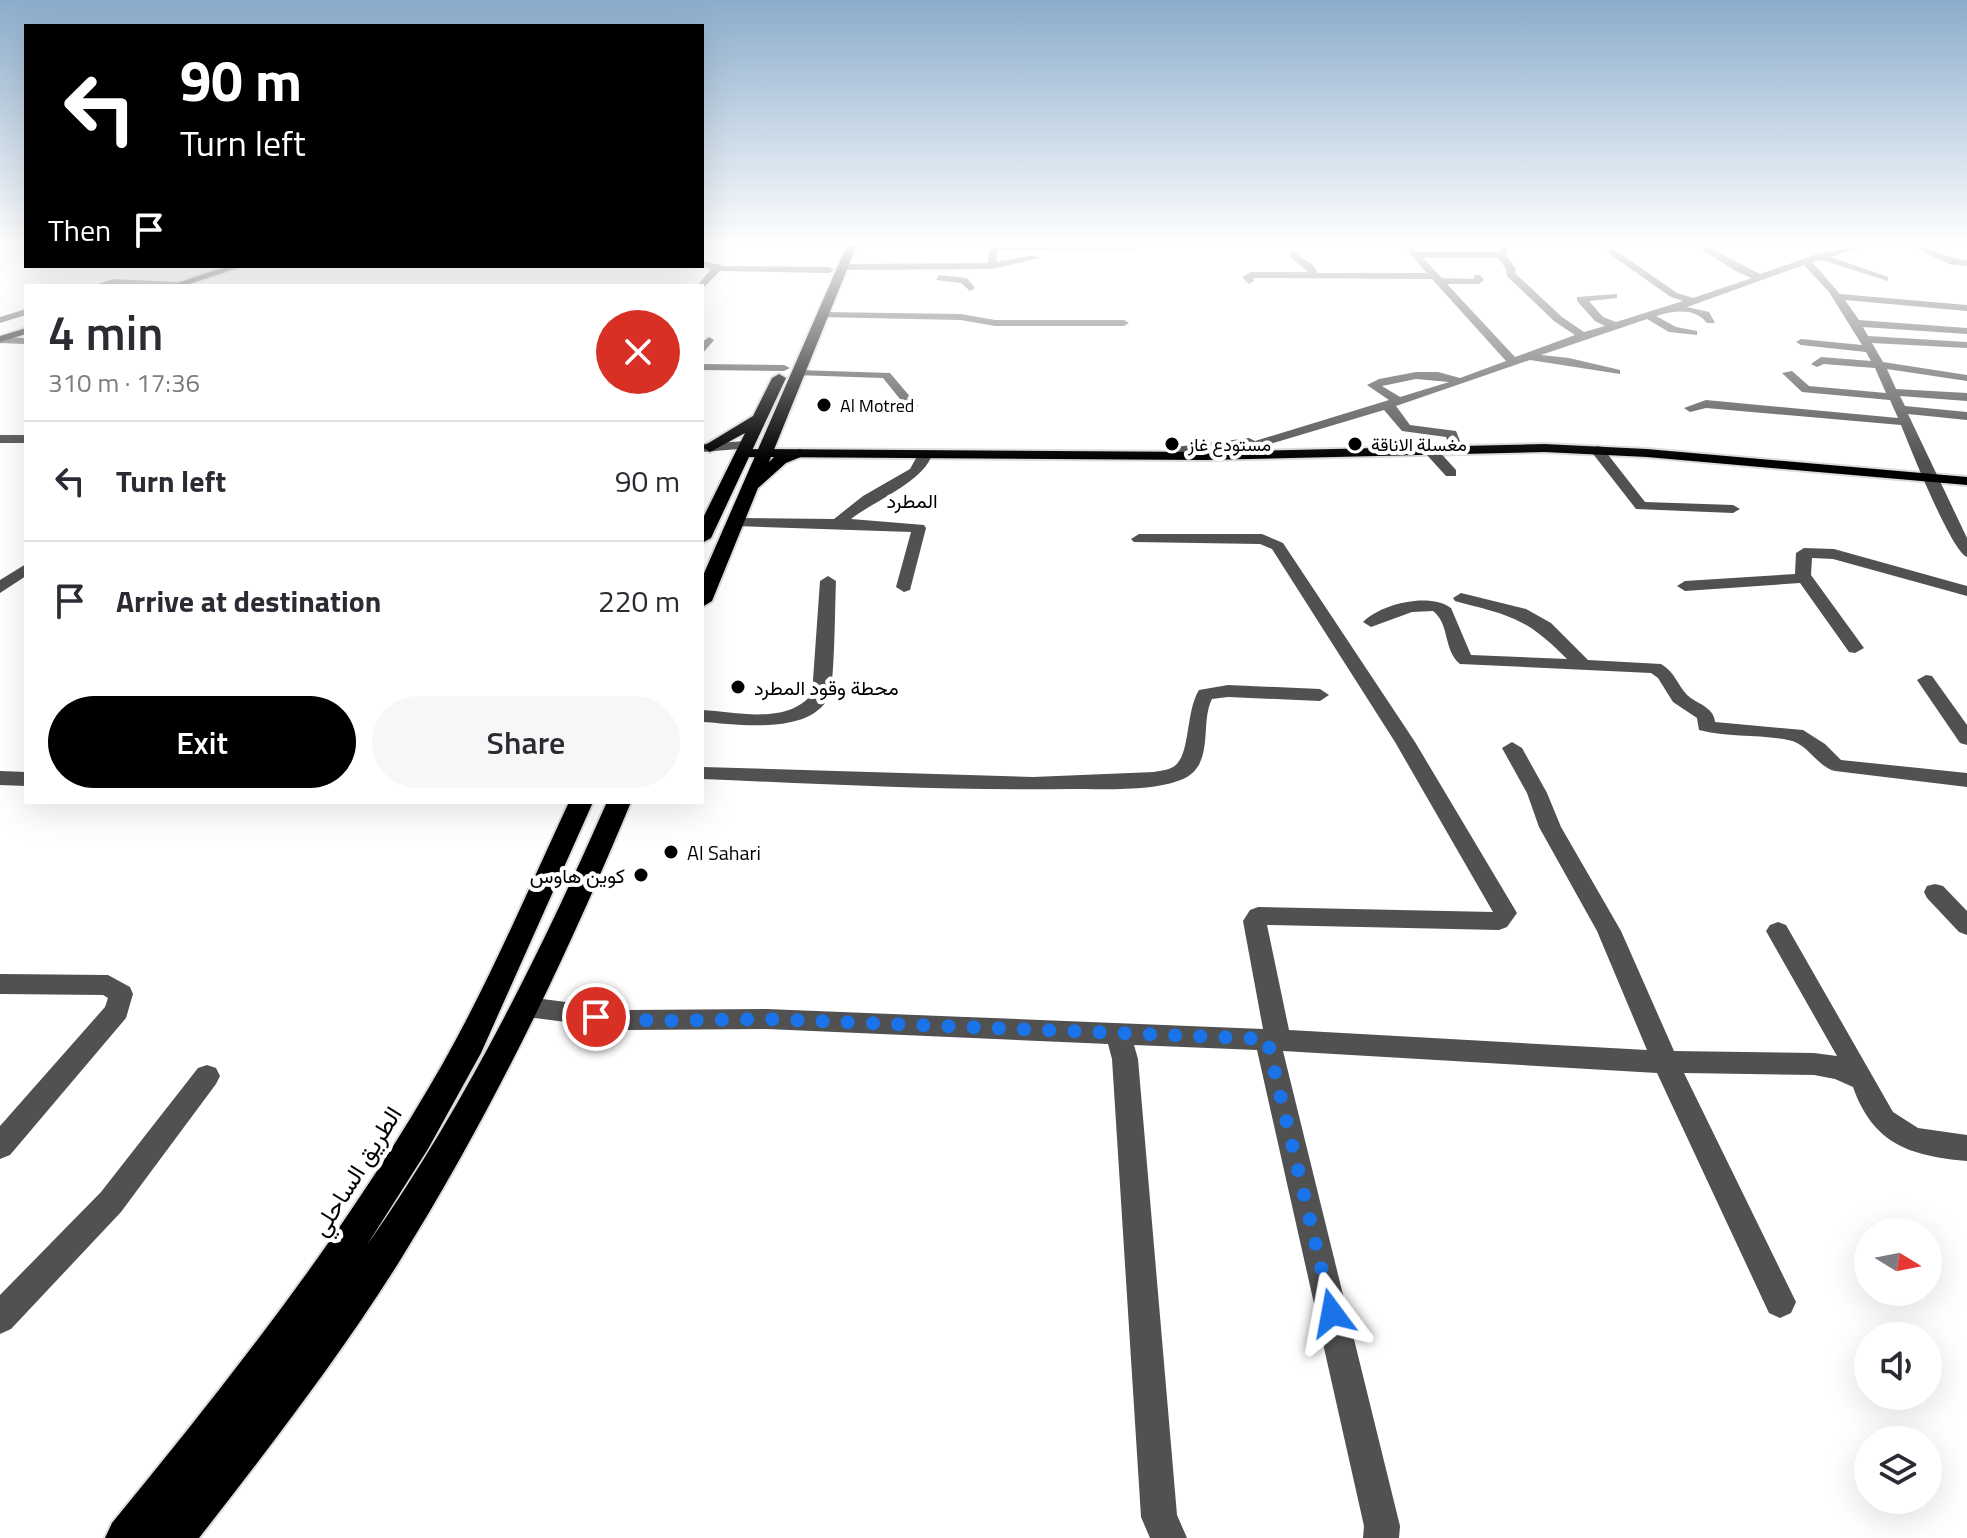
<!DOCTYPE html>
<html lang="en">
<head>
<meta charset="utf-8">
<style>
  body { margin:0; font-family:"Titillium Web",Vazirmatn,sans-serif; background:#f7f7f7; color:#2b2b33; height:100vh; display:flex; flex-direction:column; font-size:30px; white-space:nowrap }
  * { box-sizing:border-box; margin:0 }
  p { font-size:26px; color:#7c7c81 }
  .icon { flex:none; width:44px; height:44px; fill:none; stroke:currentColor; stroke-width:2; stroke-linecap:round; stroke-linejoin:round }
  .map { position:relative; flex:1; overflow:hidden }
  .panel { position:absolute; left:24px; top:284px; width:680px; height:520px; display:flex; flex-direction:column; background:#fff; border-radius:0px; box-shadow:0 8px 32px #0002 }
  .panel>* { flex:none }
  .top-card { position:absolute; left:24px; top:24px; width:680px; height:244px; border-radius:0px; box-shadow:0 8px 32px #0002; background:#000; color:#fff; overflow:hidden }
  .needle { width:52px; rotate:100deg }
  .buttons { position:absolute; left:1854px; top:1218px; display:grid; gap:16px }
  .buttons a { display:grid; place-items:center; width:88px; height:88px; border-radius:50%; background:#fff; box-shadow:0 8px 32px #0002; font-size:40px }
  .pin { position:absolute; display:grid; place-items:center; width:68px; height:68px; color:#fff; margin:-34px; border:4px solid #fff; border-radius:50%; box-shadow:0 2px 8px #0007 }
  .me { position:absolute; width:88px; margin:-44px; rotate:347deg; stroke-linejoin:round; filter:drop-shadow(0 0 6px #0008) }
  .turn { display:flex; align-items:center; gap:28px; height:168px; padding:0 24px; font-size:36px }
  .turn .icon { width:104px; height:104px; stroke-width:2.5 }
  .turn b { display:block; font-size:56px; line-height:68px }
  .then { display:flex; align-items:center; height:76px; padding:0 24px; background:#0003; gap:16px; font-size:30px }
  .round { display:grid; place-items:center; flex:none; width:84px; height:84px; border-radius:42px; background:#f7f7f7 }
  .summary { display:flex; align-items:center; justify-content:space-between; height:136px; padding:0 24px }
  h1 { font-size:48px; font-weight:600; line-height:60px }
  .cta { display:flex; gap:16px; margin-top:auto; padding:16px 24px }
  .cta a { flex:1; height:92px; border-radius:48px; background:#000; color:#fff; font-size:32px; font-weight:600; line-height:92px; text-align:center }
  .cta a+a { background:#f7f7f7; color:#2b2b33 }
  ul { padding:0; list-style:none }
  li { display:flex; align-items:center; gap:24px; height:120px; padding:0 24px; border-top:2px solid #e1e1e2 }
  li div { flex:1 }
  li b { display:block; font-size:30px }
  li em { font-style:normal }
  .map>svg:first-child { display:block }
</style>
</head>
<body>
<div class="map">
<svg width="1967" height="1538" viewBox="0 0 1967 1538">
  <rect width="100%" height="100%" fill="#fff"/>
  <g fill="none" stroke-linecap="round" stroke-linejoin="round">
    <g stroke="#dbdbdb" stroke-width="4">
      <g id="major">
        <path d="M 228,266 L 243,266 L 183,286 L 168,286 Z"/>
        <path d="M 26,328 L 26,334 L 0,342 L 0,336 Z"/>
        <path d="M 1544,444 L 1647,449 L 1967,477 L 1967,485 L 1647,457 L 1544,452 L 1205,460 L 743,457 L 736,453 L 743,449 L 1205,452 Z"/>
      </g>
    </g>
    <g stroke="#dbdbdb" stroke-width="4">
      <g id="highway">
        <path d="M 847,245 L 857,245 L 769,462 L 774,457 L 800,449 L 808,454 L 786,463 L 758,488 L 712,601 L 702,607 L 702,578 Z"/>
        <path d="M 779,374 L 786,378 L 711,538 L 702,543 L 702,520 L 745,433 L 710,452 L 702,447 L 753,416 L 772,378 Z"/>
        <path d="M 569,802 L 593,802 L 481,1053 L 428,1149 L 367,1245 C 464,1107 539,956 607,802 L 631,802 C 565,961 490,1116 399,1262 C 338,1359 269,1448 199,1538 L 105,1538 L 112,1523 C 231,1378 349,1228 442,1065 C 490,980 528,890 569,802 Z"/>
      </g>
    </g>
    <g fill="#515151" fill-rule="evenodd">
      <path d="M 999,245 L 1132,245 L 1136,248 L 1132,251 L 1000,250 L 997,251 L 997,262 L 1035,255 L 1040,258 L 992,269 L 844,270 L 839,267 L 844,264 L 988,263 L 989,249 Z"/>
      <path d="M 1402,245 L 1410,245 L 1418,252 L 1498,252 L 1502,247 L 1508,247 L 1506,255 L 1516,269 L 1515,273 L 1562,317 L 1584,332 L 1605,326 L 1595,321 L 1577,301 L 1577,297 L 1617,294 L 1617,298 L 1589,301 L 1603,317 L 1616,322 L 1683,301 L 1671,297 L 1608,253 L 1605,245 L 1613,245 L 1615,250 L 1677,293 L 1693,298 L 1752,278 L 1739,273 L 1694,245 L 1704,245 L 1760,274 L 1817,254 L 1866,245 L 1831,257 L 1888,277 L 1888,281 L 1822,260 L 1812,262 L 1840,294 L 1967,305 L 1967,311 L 1845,300 L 1859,320 L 1967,328 L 1967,334 L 1863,327 L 1868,336 L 1967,342 L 1967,348 L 1872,343 L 1883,362 L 1967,375 L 1967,381 L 1887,369 L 1896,389 L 1967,393 L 1967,401 L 1900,396 L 1905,406 L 1967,412 L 1967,420 L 1908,414 L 1967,538 L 1967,557 C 1951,551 1910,447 1901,425 L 1706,408 L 1690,412 L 1684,408 L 1706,400 L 1898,418 L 1890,400 L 1802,392 L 1782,373 L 1792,371 L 1809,386 L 1886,393 L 1875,368 L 1824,364 L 1817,367 L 1811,364 L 1821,357 L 1871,361 L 1866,352 L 1801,345 L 1796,342 L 1801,339 L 1862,345 L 1829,292 L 1804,265 L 1687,307 L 1709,312 L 1715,323 L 1707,323 C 1694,307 1674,311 1656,316 L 1676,327 L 1697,331 L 1697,335 L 1669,332 L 1647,319 L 1541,355 L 1569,358 L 1616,369 L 1620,370 L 1620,374 L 1530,360 L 1396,406 L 1410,425 L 1456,431 L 1462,446 L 1460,449 L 1450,449 L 1446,437 L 1402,431 L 1384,410 L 1270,444 L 1232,460 L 1225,456 L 1241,447 L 1170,454 L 1168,451 L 1175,447 L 1249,438 L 1255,441 L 1389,400 L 1367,385 L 1379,379 L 1416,372 L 1438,372 L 1460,378 L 1506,361 L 1432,279 L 1253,278 L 1254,281 L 1249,284 L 1242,277 L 1251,272 L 1308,272 L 1289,256 L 1292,251 L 1313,265 L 1318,273 L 1427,273 ZM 1423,258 L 1498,258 L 1506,269 L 1507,276 L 1554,321 L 1575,335 L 1515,357 L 1447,284 L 1479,284 L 1484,280 L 1480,275 L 1474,275 L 1474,279 L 1442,278 ZM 1416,379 L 1449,382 L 1400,397 L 1382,386 Z"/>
      <path d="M 1908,245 C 1928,244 1946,259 1967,260 L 1967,266 L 1949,264 Z"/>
      <path d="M 702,261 L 725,266 L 829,267 L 834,270 L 829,273 L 720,271 L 702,289 L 702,286 L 697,286 L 711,269 L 699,266 L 702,266 Z"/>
      <path d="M 939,275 L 967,278 L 975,288 L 970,291 L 961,283 L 936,280 Z"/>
      <path d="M 113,279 L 177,282 L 182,285 L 92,286 Z"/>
      <path d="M 26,309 L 26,315 L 0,323 L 0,317 Z"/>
      <path d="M 823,312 L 961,314 L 995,320 L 1124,320 L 1129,323 L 1124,326 L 995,326 L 961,320 L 819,317 L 819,313 Z"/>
      <path d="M 0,337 L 26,338 L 26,344 L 0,343 Z"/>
      <path d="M 709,337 L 714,340 L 702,354 L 702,342 Z"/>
      <path d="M 702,364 L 784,365 L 790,368 L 784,371 L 702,370 Z"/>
      <path d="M 798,370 L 890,373 L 918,406 L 908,409 L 883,378 L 794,375 L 794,371 Z"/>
      <rect x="0" y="435" width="26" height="8"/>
      <path d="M 746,441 L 751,442 L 751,448 L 702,452 L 702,444 Z"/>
      <path d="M 1597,446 L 1602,447 L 1645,502 L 1733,505 L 1740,509 L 1733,513 L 1636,509 L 1590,450 Z"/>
      <path d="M 1426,448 L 1436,448 L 1456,470 L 1456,476 L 1446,476 L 1426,454 Z"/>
      <path d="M 920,451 L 932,454 C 925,481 874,501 851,519 L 924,525 L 926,528 L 910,590 L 904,592 L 896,587 L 911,532 L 735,526 L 728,522 L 735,518 L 834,519 L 863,496 L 910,469 Z"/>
      <path d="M 1139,534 L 1262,534 L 1283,543 L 1415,742 L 1517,913 L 1507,927 L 1499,930 L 1267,925 L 1289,1030 L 1647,1050 L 1597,931 L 1539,827 L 1527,793 L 1502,748 L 1512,742 L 1522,748 L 1547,793 L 1561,827 L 1621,931 L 1674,1051 L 1814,1053 L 1837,1056 L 1766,931 L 1770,925 L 1778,922 L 1786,925 L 1893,1112 L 1918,1128 L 1967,1135 L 1967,1161 C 1910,1156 1873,1144 1853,1087 L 1835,1079 L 1814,1075 L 1684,1073 L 1796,1302 L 1791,1313 L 1780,1318 L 1769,1313 L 1657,1073 L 1283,1051 L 1400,1526 L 1399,1538 L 1363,1538 L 1364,1526 L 1257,1050 L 1134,1045 L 1138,1059 L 1177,1515 L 1187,1538 L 1150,1538 L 1141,1517 L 1112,1059 L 1108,1044 L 767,1029 L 628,1030 L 527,1017 L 518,1014 L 514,1007 L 518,1000 L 527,997 L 628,1010 L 767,1009 L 1263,1029 L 1243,921 L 1250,910 L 1258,907 L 1493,912 L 1395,742 L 1272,549 L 1260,544 L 1134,542 L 1131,539 Z"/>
      <path d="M 1804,548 L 1834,549 L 1967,586 L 1967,596 L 1833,559 L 1812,558 L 1811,575 L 1864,648 L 1855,653 L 1849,652 L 1800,583 L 1685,591 L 1677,586 L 1685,581 L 1795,574 L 1796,553 Z"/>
      <path d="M 26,564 L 26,576 L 0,593 L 0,580 Z"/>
      <path d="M 828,576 L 836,581 C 835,601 835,686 829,697 C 808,736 738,724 702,722 L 702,710 C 737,712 787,725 812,694 L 820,581 Z"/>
      <path d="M 1461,593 L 1526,609 L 1551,623 L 1588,660 L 1661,664 C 1675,672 1677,684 1687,695 C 1697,704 1714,707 1715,722 L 1803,730 L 1825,744 L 1841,760 L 1967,773 L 1967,787 L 1835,771 C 1817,767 1808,743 1788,740 C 1759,734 1729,738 1699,730 L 1697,718 L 1673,702 L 1658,678 L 1651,673 L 1460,664 C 1443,650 1450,624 1433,611 L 1412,612 L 1371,627 L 1363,622 C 1381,604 1429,592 1451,608 L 1471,655 L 1567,659 C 1525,617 1511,616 1455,601 L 1453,598 Z"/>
      <path d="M 1926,675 L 1932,676 L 1967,725 L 1967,745 L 1960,743 L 1917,680 Z"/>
      <path d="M 1228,685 L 1320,689 L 1329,695 L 1320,701 L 1228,697 L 1212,699 C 1200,722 1214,761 1187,777 C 1160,792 1103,789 1072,789 C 949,791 825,784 702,779 L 702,767 L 1033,777 L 1154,772 C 1159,771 1168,770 1173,767 C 1191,757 1185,712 1199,690 Z"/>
      <path d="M 0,771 L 26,772 L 26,786 L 0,785 Z"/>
      <path d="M 1935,884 L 1943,886 L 1967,911 L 1967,935 L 1959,932 L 1927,898 L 1924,892 L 1927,886 Z"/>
      <path d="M 0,974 L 108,975 L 130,987 L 133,994 L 126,1018 L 10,1155 L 0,1159 L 0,1126 L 105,1007 L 108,998 L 103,995 L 0,994 Z"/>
      <path d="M 207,1065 L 216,1068 L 220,1076 L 216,1084 L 121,1212 L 11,1329 L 0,1334 L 0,1295 L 101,1192 L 198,1068 Z"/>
    </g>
    <use href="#major" fill="#000" fill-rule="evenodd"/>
    <use href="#highway" fill="#000" fill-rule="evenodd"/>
  </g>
  <linearGradient id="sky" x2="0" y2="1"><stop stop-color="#8baccb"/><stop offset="0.53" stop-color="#fff"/><stop offset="1" stop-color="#fff" stop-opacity="0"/></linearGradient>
  <rect width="1967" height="460" fill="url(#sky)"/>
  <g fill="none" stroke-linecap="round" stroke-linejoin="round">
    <path stroke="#1a73e8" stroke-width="14" stroke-dasharray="0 25.2" d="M 596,1017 L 658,1021 L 767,1019 L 1267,1039 L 1332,1313"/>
  </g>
  <g fill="#000" stroke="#fff" stroke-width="3">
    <circle cx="824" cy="405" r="8"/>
    <circle cx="1172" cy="444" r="8"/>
    <circle cx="1355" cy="444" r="8"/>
    <circle cx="738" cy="687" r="8"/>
    <circle cx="671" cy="852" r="8"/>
    <circle cx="641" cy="875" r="8"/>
  </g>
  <g text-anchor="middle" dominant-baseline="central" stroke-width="8" stroke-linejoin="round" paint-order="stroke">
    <g font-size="18" fill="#000" stroke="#fff" text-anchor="start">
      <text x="840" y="405">Al Motred</text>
      <text x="1188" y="444">مستودع غاز</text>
      <text x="1371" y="444">مغسلة الاناقة</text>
    </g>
    <g font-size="20" fill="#000" stroke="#fff">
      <text x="912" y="500">المطرد</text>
    </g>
    <g font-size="20" fill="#000" stroke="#fff" text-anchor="start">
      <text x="754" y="687">محطة وقود المطرد</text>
      <text x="687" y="852">Al Sahari</text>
      <text x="625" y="875" text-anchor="end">كوين هاوس</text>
    </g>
    <g font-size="24" fill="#000" stroke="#fff">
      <text transform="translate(356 1171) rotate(-58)">الطريق الساحلي</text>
    </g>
  </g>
</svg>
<div class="buttons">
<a><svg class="needle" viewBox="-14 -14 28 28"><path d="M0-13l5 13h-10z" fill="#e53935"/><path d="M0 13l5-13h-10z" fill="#7c7c81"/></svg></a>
<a><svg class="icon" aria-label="sound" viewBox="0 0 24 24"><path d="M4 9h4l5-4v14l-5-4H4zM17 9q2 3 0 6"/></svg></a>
<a><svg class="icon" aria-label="layers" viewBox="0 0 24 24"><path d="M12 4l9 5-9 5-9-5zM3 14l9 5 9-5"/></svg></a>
</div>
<div class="pin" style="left:596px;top:1017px;background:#d93025"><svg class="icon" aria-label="arrive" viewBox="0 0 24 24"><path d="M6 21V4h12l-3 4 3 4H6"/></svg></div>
<svg class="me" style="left:1332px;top:1313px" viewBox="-20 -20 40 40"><path d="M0-17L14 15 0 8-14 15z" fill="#1a73e8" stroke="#fff" stroke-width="4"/></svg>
<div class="top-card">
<div class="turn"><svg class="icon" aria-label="left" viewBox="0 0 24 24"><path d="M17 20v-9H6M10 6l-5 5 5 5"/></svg><div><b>90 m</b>Turn left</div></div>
<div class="then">Then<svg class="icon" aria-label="arrive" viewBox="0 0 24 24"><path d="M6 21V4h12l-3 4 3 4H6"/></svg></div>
</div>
<section class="panel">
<div class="summary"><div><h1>4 min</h1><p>310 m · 17:36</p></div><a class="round" style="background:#d93025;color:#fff"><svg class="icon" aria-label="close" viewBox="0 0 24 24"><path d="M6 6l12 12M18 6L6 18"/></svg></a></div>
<ul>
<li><svg class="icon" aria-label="left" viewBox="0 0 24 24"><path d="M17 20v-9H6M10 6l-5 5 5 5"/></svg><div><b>Turn left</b></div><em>90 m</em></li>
<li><svg class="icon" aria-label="arrive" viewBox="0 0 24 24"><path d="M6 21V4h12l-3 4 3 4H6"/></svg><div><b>Arrive at destination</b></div><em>220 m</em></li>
</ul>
<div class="cta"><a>Exit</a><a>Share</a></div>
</section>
</div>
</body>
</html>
